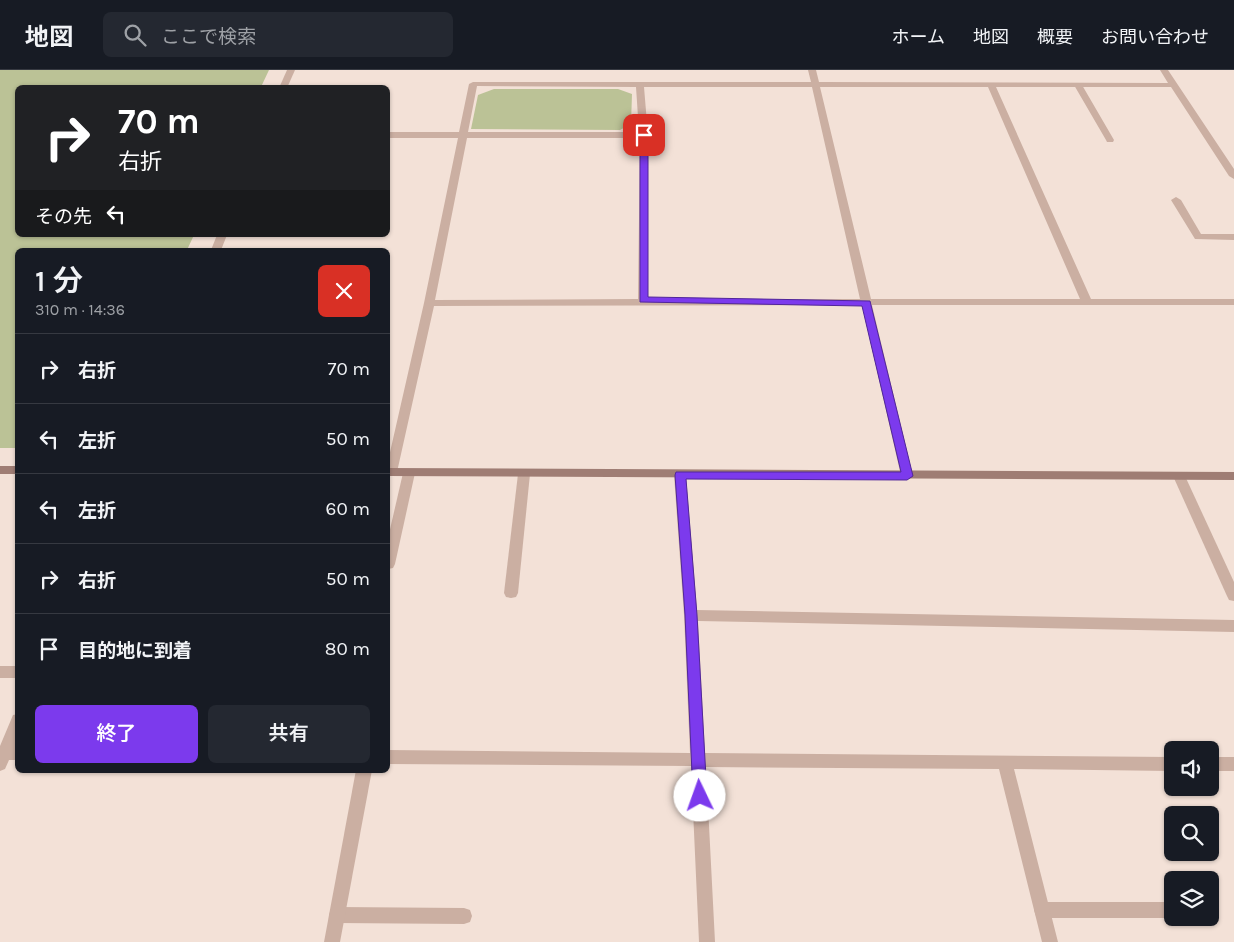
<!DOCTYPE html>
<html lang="ja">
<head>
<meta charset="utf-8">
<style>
  body { margin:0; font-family:Karla,"Noto Sans JP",sans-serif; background:#242831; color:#f1f3f6; height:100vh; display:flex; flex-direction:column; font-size:19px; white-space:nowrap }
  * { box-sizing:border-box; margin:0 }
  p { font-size:16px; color:#9ea1a6 }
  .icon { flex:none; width:28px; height:28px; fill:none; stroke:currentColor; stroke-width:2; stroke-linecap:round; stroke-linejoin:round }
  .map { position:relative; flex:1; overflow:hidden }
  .panel { position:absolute; left:15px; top:178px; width:375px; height:525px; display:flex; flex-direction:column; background:#171b24; border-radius:8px; box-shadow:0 1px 4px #0004 }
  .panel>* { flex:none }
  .guide { position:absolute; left:15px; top:15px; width:375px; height:152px; border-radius:8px; box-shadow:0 1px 4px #0004; background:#202124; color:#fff; overflow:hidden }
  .controls { position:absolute; left:1164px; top:671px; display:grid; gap:10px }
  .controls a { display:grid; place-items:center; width:55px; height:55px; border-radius:8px; background:#171b24; box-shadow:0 1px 4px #0004; font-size:25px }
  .pin { position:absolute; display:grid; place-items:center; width:42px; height:42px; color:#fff; margin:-21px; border-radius:10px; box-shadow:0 2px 8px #0006 }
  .me { position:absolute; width:55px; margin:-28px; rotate:357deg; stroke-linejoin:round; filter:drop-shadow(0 0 4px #0008) }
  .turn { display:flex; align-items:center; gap:18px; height:105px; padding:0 20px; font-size:22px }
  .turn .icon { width:65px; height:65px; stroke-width:2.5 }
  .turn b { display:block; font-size:35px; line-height:42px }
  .then { display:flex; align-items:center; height:48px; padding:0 20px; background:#0003; gap:10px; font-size:19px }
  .round { display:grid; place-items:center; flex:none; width:52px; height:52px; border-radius:8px; background:#242831 }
  .headline { display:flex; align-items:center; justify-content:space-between; height:85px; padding:0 20px }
  h1 { font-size:30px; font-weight:600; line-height:38px }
  .primary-button { display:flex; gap:10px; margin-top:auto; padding:10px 20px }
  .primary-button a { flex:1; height:58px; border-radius:8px; background:#7c3aed; color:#fff; font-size:20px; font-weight:600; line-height:58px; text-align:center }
  .primary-button a+a { background:#242831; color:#f1f3f6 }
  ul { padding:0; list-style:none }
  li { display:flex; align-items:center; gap:15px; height:70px; padding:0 20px; border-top:1px solid #363941 }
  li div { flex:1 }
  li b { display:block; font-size:19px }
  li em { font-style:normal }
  header { display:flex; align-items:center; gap:30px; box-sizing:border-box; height:70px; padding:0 25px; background:#171b24; border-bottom:1px solid #363941 }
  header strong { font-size:24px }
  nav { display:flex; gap:28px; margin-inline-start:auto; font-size:18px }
  .search { width:350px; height:45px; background:#242831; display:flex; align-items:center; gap:12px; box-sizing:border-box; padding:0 18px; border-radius:8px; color:#9ea1a6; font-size:19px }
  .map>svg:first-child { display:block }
</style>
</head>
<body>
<header>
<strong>地図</strong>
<div class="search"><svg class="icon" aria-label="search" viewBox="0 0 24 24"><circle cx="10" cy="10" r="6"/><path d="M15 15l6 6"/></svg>ここで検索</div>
<nav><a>ホーム</a><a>地図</a><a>概要</a><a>お問い合わせ</a></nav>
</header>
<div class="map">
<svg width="1234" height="872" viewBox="0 0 1234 872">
  <rect width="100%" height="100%" fill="#f3e1d7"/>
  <g fill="#bbc296">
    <path d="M 0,0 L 269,0 L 261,17 L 18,18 L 18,165 L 194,165 L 187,180 L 18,180 L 17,378 L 0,378 Z"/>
    <path d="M 494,19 L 618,19 L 632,24 L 631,54 L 620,60 L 471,59 L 478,25 Z"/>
  </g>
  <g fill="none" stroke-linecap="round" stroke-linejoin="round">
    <g fill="#cbafa2" fill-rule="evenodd">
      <path d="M 1075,13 L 1082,15 L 1114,70 L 1113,72 L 1107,72 L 1106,70 L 1074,15 Z"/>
      <path d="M 1176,127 L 1181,130 L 1201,164 L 1234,164 L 1234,170 L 1195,169 L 1171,130 Z"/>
      <path d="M 409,399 L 415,403 L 395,494 L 393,498 L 388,499 L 388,468 L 403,403 Z"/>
      <path d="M 524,400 L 530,404 L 518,523 L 516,527 L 511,528 L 506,527 L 504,523 L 518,404 Z"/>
      <path d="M 1042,832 L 1172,832 L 1174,848 L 1042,848 L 1036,846 L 1034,840 L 1036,834 Z"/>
      <path d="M 337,837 L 464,838 L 470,840 L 472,846 L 470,852 L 464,854 L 337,853 L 331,851 L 329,845 L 331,839 Z"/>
    </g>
    <g fill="#cbafa2" fill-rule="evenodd">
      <path d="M 287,0 L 295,0 L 287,18 L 279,18 Z"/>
      <path d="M 808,0 L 816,0 L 819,12 L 1168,13 L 1160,0 L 1168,0 L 1234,99 L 1234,109 L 1229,106 L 1171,17 L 996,17 L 1091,229 L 1234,229 L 1234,235 L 872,235 L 913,406 L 907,410 L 901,406 L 862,235 L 434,236 L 397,402 L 395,405 L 388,405 L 388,391 L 424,233 L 458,68 L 388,68 L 388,62 L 459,62 L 469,14 L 473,12 L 811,12 ZM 477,16 L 636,17 L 639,62 L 468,62 ZM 644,17 L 812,17 L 860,229 L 648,229 L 648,65 ZM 820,17 L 988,17 L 1080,229 L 871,229 ZM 467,68 L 640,68 L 638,229 L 435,230 Z"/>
      <path d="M 217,165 L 227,165 L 221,180 L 211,180 Z"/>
      <path d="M 680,401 L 686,405 L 697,540 L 1234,550 L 1234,562 L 698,551 L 705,683 L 1172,687 L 1172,701 L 1014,699 L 1058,872 L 1042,872 L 999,699 L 706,697 L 715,872 L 699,872 L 691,696 L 388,694 L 388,680 L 690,683 L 684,545 L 674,405 Z"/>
      <path d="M 1179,402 L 1185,406 L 1234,512 L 1234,531 L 1229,530 L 1227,526 L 1173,406 Z"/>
      <rect x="0" y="596" width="18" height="12"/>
      <path d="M 18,644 L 18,669 L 15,676 L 18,676 L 18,690 L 9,690 L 5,699 L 0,701 L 0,676 L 13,645 Z"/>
      <rect x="1210" y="687" width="24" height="14"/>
      <path d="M 356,700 L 372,700 L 340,872 L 324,872 Z"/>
    </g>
    <g fill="#9f7d74" fill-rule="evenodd">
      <rect x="0" y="396" width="18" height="8"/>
      <path d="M 388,398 L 1234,402 L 1234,410 L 388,406 Z"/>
    </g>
  </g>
  <path fill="#7c3aed" stroke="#51269a" d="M 644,63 L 648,65 L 648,227 L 870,231 L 913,406 L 907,410 L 686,409 L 697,545 L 707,726 L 705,730 L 700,732 L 695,730 L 693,726 L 685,545 L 675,405 L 676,402 L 901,402 L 862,236 L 640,232 L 640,65 Z"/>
</svg>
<div class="controls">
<a><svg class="icon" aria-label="sound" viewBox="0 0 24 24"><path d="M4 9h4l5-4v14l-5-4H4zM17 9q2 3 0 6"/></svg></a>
<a><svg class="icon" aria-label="search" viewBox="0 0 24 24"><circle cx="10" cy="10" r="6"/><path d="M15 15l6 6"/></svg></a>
<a><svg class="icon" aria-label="layers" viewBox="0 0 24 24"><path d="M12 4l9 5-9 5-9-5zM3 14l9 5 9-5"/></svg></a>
</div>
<div class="pin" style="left:644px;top:65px;background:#d93025"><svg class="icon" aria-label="arrive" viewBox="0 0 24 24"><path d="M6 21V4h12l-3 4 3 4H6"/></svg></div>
<svg class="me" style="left:700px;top:726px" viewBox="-20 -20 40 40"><circle r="19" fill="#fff"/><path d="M0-13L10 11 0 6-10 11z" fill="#7c3aed"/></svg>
<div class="guide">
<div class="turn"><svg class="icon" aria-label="right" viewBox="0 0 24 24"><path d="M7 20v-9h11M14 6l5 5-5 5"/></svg><div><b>70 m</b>右折</div></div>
<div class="then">その先<svg class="icon" aria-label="left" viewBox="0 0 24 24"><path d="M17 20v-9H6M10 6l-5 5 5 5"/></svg></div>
</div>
<section class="panel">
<div class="headline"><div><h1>1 分</h1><p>310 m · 14:36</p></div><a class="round" style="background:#d93025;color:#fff"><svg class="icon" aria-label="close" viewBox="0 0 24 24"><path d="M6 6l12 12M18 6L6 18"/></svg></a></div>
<ul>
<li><svg class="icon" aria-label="right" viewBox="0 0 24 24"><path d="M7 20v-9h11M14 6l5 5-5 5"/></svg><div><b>右折</b></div><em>70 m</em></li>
<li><svg class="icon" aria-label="left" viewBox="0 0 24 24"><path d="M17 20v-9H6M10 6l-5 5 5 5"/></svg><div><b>左折</b></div><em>50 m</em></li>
<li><svg class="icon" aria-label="left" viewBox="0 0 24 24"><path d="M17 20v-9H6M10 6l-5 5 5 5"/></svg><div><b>左折</b></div><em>60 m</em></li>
<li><svg class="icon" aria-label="right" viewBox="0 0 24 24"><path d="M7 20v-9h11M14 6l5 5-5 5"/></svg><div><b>右折</b></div><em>50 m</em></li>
<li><svg class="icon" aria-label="arrive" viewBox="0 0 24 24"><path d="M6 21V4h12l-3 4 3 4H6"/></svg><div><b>目的地に到着</b></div><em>80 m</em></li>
</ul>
<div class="primary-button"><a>終了</a><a>共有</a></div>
</section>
</div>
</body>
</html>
